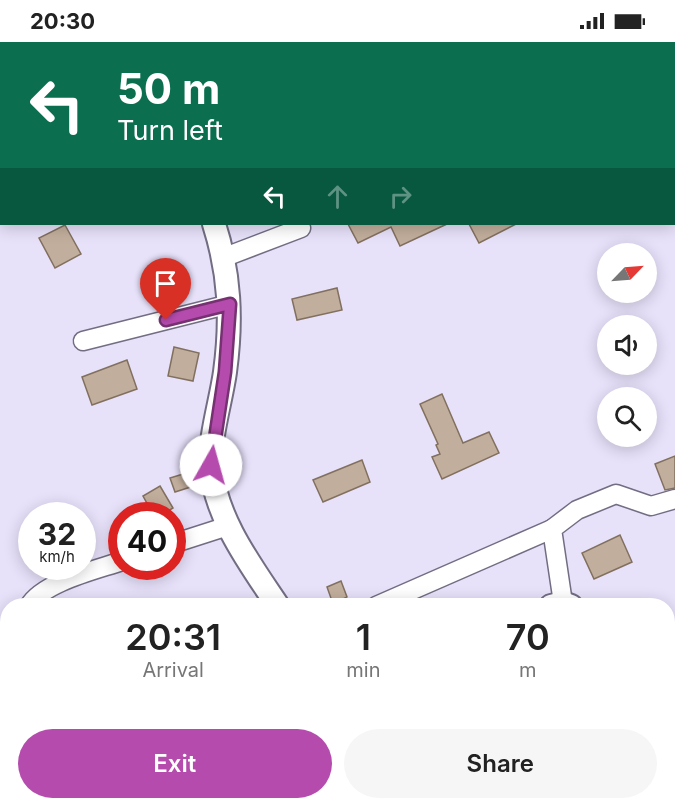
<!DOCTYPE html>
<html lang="en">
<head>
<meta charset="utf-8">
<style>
  body { margin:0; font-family:Inter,sans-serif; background:#f6f6f6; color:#222; height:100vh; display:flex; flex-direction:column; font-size:22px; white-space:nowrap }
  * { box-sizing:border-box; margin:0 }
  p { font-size:20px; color:#767676 }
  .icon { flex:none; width:33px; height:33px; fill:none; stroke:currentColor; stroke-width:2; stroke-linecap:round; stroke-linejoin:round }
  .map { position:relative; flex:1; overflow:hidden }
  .details { position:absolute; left:0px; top:556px; width:675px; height:212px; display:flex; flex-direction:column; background:#fff; border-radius:24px 24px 0 0; box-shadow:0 3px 15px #0003 }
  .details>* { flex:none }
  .top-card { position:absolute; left:0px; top:0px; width:675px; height:183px; box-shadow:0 3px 15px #0003; background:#0b6e4f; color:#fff; overflow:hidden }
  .needle { width:39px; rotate:65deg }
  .fabs { position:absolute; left:597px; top:201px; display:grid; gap:12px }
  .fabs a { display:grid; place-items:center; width:60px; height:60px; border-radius:50%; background:#fff; box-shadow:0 3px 15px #0003; font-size:30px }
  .speed { position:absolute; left:18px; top:460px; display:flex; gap:12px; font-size:30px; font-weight:700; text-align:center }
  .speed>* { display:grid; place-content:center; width:78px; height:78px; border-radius:50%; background:#fff; box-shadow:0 3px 15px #0003; line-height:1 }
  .speed small { font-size:15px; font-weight:400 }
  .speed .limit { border:9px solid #d22; background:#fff; color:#111 }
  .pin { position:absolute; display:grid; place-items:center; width:51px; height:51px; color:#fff; margin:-62px -26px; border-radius:50% 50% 50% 0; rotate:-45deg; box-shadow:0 0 6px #0007 }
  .pin .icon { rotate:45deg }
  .me { position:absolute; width:66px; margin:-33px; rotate:7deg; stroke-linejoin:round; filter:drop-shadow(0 0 4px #0008) }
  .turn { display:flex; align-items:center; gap:21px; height:126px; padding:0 18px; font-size:27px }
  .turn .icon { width:78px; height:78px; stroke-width:2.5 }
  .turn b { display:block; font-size:42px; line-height:51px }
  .lanes { display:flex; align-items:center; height:57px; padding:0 18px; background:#0003; justify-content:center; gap:30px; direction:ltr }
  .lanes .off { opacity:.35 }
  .eta { display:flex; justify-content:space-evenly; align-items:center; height:102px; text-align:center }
  .eta b { font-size:36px; font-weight:600; line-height:42px }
  .primary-button { display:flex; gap:12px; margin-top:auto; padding:12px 18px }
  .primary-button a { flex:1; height:69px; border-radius:36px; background:#b44bad; color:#fff; font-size:24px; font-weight:600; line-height:69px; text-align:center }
  .primary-button a+a { background:#f6f6f6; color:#222 }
  .status { display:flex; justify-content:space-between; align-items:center; height:42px; padding:0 30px; background:#fff; direction:ltr }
  .status svg { height:16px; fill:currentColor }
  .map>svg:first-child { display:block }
</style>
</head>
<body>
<div class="status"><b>20:30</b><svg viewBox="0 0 49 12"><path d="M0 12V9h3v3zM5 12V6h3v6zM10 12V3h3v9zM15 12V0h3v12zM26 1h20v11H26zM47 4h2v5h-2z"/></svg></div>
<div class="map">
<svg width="675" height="767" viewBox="0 0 675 767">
  <rect width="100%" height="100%" fill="#e7e1fa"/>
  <g fill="#c2ae9c" stroke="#82705f" stroke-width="1.5">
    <path d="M 348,182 L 447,182 L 400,204 L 391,185 L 358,201 Z"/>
    <path d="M 469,182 L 516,182 L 479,201 Z"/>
    <path d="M 65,183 L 81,212 L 55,226 L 39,196 Z"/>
    <path d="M 337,246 L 342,268 L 297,278 L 292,257 Z"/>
    <path d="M 174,305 L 199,311 L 193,339 L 168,334 Z"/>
    <path d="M 127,318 L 137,347 L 92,363 L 82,335 Z"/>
    <path d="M 442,352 L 463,401 L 489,390 L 499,411 L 442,437 L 432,415 L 440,412 L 436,403 L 438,402 L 420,362 Z"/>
    <path d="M 675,414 L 675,446 L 665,448 L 655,422 Z"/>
    <path d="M 362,418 L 370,440 L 323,460 L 313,438 Z"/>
    <path d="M 193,429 L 197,443 L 175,450 L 170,436 Z"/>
    <path d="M 160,444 L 173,466 L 160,474 L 154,474 L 143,454 Z"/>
    <path d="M 620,493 L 632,520 L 594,537 L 582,511 Z"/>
    <path d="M 341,539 L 347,555 L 333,562 L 327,545 Z"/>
  </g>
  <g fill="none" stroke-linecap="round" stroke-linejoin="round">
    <g stroke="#736d83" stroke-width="21">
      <g id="minor">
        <path d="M 225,215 L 301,186"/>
        <path d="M 83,299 L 230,262"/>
        <path d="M 172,502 L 228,484"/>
        <path d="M 563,561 L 552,487 L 577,468 L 616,452 L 651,464 L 675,457"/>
        <path d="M 29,564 C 43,540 96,528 122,519"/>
        <path d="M 376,564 L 552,487"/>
        <path d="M 0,620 L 8,615"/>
        <path d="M 230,760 L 234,767"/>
        <path d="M 459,760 L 464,767"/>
        <path d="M 94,767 L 109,760"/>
      </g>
    </g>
    <g stroke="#736d83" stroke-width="26">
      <g id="tertiary">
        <path d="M 115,0 L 116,2"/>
        <path d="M 0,93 L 2,92"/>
        <path d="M 214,182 C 230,232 232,278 225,330 C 221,359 209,396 211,425 C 216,477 250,522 278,564"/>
        <path d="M 551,564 L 563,561 L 571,564"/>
        <path d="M 668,665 L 675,667"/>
      </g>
    </g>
    <use href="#minor" stroke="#fff" stroke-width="18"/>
    <use href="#tertiary" stroke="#fff" stroke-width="22"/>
  </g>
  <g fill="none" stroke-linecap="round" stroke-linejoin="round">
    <g stroke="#753170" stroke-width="15">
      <path id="route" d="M 166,278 L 230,262 L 225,330 L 211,423"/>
    </g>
    <use href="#route" stroke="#b44bad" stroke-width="10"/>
  </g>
</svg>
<div class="fabs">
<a><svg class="needle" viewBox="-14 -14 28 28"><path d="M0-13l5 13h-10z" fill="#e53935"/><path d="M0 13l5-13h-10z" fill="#767676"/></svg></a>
<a><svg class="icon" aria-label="sound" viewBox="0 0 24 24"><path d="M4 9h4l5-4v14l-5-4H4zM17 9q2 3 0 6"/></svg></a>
<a><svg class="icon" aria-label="search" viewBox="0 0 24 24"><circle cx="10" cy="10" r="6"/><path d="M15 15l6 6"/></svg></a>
</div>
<div class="speed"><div>32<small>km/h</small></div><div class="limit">40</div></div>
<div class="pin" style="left:166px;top:278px;background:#d93025"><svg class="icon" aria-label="arrive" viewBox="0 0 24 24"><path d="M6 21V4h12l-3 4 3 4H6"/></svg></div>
<svg class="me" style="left:211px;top:423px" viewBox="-20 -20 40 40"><circle r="19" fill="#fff"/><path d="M0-13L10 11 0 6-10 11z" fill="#b44bad"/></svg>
<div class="top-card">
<div class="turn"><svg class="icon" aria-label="left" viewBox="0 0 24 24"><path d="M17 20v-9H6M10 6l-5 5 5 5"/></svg><div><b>50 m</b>Turn left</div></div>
<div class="lanes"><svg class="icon" aria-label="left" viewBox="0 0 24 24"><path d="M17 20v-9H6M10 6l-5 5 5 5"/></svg><svg class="icon off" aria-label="ahead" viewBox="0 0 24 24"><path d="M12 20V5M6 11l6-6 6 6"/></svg><svg class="icon off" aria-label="right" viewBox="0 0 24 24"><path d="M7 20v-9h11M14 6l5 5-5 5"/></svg></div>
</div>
<section class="details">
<div class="eta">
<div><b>20:31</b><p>Arrival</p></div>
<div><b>1</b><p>min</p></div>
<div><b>70</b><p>m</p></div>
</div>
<div class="primary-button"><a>Exit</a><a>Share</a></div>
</section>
</div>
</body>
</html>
